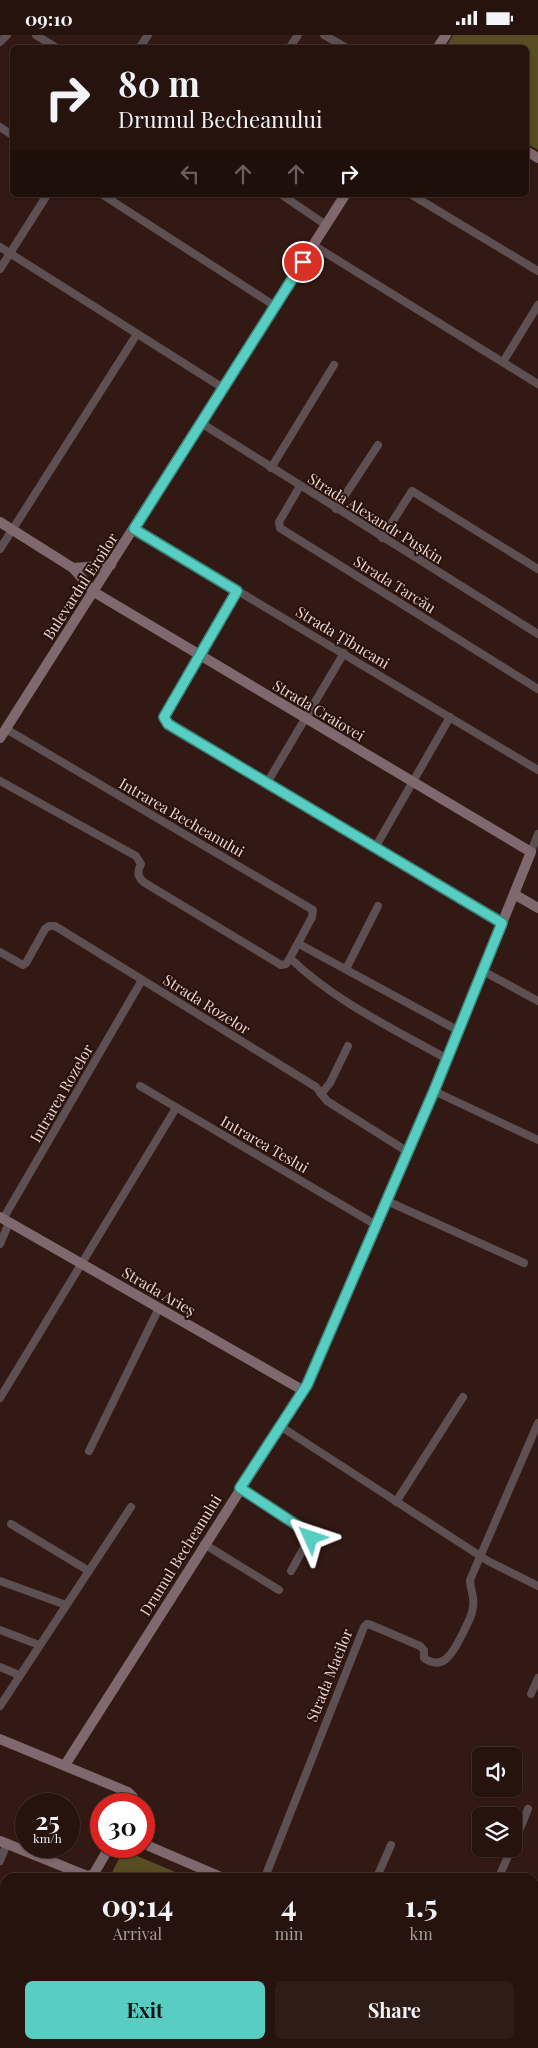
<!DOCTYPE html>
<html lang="en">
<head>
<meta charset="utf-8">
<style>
  body { margin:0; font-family:"Playfair Display",serif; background:#2e1c17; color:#f1f3f6; height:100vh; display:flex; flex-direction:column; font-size:19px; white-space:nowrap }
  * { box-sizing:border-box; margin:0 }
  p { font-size:16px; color:#a49e9e }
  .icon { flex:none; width:28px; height:28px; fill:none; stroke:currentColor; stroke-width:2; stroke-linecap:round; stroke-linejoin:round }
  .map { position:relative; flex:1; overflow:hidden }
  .details { position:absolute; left:0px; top:1838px; width:539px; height:176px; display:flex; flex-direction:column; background:#26130e; border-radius:15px 15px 0 0; box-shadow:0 1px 4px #0004,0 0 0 1px #42322e }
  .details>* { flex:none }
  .top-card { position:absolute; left:10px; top:10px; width:519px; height:152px; border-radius:8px; box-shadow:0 1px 4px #0004,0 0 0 1px #42322e; background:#26130e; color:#f1f3f6; overflow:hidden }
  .buttons { position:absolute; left:472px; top:1712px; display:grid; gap:10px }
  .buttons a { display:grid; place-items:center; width:50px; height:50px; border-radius:8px; background:#26130e; box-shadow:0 1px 4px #0004,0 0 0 1px #42322e; font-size:25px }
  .speed { position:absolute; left:15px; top:1758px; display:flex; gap:10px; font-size:25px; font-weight:700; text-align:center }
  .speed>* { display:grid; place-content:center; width:65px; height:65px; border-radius:50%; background:#26130e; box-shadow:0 1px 4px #0004,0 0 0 1px #42322e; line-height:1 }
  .speed small { font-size:12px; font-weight:400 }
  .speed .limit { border:8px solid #d22; background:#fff; color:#111 }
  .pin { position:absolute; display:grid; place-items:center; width:42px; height:42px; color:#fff; margin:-21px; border:2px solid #fff; border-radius:50%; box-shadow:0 1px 5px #0007 }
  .me { position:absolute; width:55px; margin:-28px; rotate:312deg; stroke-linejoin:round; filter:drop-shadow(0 0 4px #0008) }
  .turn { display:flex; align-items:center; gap:18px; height:105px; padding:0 25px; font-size:22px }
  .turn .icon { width:65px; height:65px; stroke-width:2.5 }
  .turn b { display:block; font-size:35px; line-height:42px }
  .lanes { display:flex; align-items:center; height:48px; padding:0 25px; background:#0003; justify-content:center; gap:25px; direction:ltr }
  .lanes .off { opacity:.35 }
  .eta { display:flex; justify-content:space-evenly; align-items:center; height:85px; text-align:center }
  .eta b { font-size:30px; font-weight:700; line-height:35px }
  .action { display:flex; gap:10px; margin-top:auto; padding:10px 25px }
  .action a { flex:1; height:58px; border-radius:8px; background:#57cec1; color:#111; font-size:20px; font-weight:700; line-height:58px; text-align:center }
  .action a+a { background:#2e1c17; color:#f1f3f6 }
  .status { display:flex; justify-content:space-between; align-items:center; height:35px; padding:0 25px; background:#26130e; direction:ltr }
  .status svg { height:14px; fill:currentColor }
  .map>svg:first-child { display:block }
</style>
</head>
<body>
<div class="status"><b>09:10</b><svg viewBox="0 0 49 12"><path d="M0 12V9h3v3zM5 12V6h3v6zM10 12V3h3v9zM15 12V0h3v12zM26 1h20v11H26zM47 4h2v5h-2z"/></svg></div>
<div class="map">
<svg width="538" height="2013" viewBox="0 0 538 2013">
  <rect width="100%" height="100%" fill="#331913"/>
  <g fill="#584d22">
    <path d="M 453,0 L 538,0 L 538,115 L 526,108 L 526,12 L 454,12 L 448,9 Z"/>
    <path d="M 123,1815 L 187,1842 L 110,1842 Z"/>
    <path d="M 0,1952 L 5,1954 L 5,2009 L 534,2009 L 534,1992 L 538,1994 L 538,2013 L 0,2013 Z"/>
  </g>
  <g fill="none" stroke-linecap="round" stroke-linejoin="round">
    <g stroke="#5e5052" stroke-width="8">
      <path d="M 36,0 L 55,12"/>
      <path d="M 324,0 L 345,12"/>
      <path d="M 0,7 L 7,0"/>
      <path d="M 140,12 L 148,0"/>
      <path d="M 290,12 L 298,0"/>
      <path d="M 0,92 L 12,100"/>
      <path d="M 103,160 L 275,271"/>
      <path d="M 282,160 L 326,190"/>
      <path d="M 412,160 L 538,236"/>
      <path d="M 313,210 L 538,349"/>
      <path d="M 0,212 L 223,353"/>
      <path d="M 0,234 L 47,160"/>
      <path d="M 503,327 L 538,270"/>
      <path d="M 201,388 L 538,599"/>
      <path d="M 271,433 L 334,330"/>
      <path d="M 300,451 L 279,487 L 280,493 L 538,654"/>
      <path d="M 336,474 L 378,410"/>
      <path d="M 134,494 L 538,735"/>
      <path d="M 382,503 L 412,456 L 538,534"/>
      <path d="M 0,514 L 137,299"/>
      <path d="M 237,556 L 164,682 L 168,689 L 502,888"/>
      <path d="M 0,746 L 136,821 L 141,829 C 137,837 137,842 145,848 L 281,930 L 286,929 L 290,923 L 312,882 L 313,875 L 6,694"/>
      <path d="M 267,748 L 344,618"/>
      <path d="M 376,811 L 450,682"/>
      <path d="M 531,817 L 538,799"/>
      <path d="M 299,909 L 459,996"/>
      <path d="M 0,917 L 23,930 L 26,928 L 45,894 L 49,891 L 55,891 L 316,1052 L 327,1066 L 408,1117"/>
      <path d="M 290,923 C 334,966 394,994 447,1024"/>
      <path d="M 346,934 L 378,871"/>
      <path d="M 483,936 L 538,966"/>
      <path d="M 140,1051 L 376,1190"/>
      <path d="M 434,1056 L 538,1105"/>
      <path d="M 321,1059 L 330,1048 L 348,1011"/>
      <path d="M 387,1166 L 524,1228"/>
      <path d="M 3,1184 L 142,945"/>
      <path d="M 0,1209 L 9,1188"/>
      <path d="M 0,1363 L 176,1073"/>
      <path d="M 280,1391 L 488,1526 L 538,1551"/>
      <path d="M 89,1416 L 159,1273"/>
      <path d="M 240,1453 L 311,1500 L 291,1536"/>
      <path d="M 396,1467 L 463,1362"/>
      <path d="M 11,1489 L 89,1536"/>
      <path d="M 204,1509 L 279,1555"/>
      <path d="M 0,1546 L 66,1570"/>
      <path d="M 0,1595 L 39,1610"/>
      <path d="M 0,1632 L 19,1640"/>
      <path d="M 531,1659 L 538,1643"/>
      <path d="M 0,1671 L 131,1472"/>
      <path d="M 514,1808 L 528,1774"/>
      <path d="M 0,1826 L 7,1808"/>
      <path d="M 265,1842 L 364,1592 L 367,1589 L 371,1590 L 420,1611 L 424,1615 L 424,1623 C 445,1638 455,1613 463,1598 C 467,1589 472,1582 473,1572 C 475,1562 470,1554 470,1545 L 538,1388"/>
      <path d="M 377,1842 L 391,1810"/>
      <path d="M 499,1842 L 511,1814"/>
      <path d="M 534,1908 L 538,1898"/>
    </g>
    <g stroke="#80696e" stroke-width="10">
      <path d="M 438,12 L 446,0"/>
      <path d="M 526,116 L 538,123"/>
      <path d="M 0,487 L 73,533 L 94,557 L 531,817 L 434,1056 L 307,1350 L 65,1730"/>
      <path d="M 73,533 L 111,530"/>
      <path d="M 0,703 L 345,160"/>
      <path d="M 514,859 L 538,873"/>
      <path d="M 0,1182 L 304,1356"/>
      <path d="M 0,1704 L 128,1757 L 133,1762 L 131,1769"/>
      <path d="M 0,1806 L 87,1841 L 94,1839 L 96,1835 L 110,1811"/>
      <path d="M 144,1809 L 221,1842"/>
      <path d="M 534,1976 L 538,1978"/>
    </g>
  </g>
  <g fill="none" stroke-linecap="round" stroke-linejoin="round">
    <g stroke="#39867d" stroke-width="12">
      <path id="route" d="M 303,227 L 134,494 L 237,556 L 164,682 L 168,689 L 502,888 L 434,1056 L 307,1350 L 240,1453 L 309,1498 L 311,1503"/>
    </g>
    <use href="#route" stroke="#57cec1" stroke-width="9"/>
  </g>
  <g text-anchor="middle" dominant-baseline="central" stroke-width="4" stroke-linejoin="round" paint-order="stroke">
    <g font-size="15" fill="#e6d4cf" stroke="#29100a">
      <text transform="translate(376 483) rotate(32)">Strada Alexandr Pușkin</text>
      <text transform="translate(395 549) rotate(32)">Strada Tarcău</text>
      <text transform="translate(80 551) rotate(-57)">Bulevardul Eroilor</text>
      <text transform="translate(343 602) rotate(31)">Strada Țibucani</text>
      <text transform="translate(319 675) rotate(31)">Strada Craiovei</text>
      <text transform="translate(182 782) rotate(30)">Intrarea Becheanului</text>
      <text transform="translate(207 969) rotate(32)">Strada Rozelor</text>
      <text transform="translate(61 1058) rotate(-60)">Intrarea Rozelor</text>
      <text transform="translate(265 1109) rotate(30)">Intrarea Teslui</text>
      <text transform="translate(159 1256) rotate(30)">Strada Arieș</text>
      <text transform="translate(180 1520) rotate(-58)">Drumul Becheanului</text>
      <text transform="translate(329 1640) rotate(-68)">Strada Macilor</text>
    </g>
  </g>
</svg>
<div class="buttons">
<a><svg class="icon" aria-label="sound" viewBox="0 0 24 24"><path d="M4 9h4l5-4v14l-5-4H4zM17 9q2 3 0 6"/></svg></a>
<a><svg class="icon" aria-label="layers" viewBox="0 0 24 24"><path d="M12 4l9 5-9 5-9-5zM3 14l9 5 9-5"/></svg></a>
</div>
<div class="speed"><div>25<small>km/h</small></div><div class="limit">30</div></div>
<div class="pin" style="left:303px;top:227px;background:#d93025"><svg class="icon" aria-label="arrive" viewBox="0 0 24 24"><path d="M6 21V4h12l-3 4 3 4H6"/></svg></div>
<svg class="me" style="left:311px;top:1503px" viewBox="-20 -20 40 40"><path d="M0-17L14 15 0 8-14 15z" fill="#57cec1" stroke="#fff" stroke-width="4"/></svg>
<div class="top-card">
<div class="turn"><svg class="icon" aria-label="right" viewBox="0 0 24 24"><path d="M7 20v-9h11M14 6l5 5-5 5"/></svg><div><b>80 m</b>Drumul Becheanului</div></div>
<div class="lanes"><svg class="icon off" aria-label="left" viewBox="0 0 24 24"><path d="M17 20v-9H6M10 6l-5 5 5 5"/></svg><svg class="icon off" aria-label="ahead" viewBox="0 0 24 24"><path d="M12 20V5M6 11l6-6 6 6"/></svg><svg class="icon off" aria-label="ahead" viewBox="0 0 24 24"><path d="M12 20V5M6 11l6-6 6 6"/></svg><svg class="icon" aria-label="right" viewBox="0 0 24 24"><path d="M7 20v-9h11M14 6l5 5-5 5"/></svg></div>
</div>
<section class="details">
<div class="eta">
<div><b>09:14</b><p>Arrival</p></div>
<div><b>4</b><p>min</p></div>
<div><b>1.5</b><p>km</p></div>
</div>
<div class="action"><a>Exit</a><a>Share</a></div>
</section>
</div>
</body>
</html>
